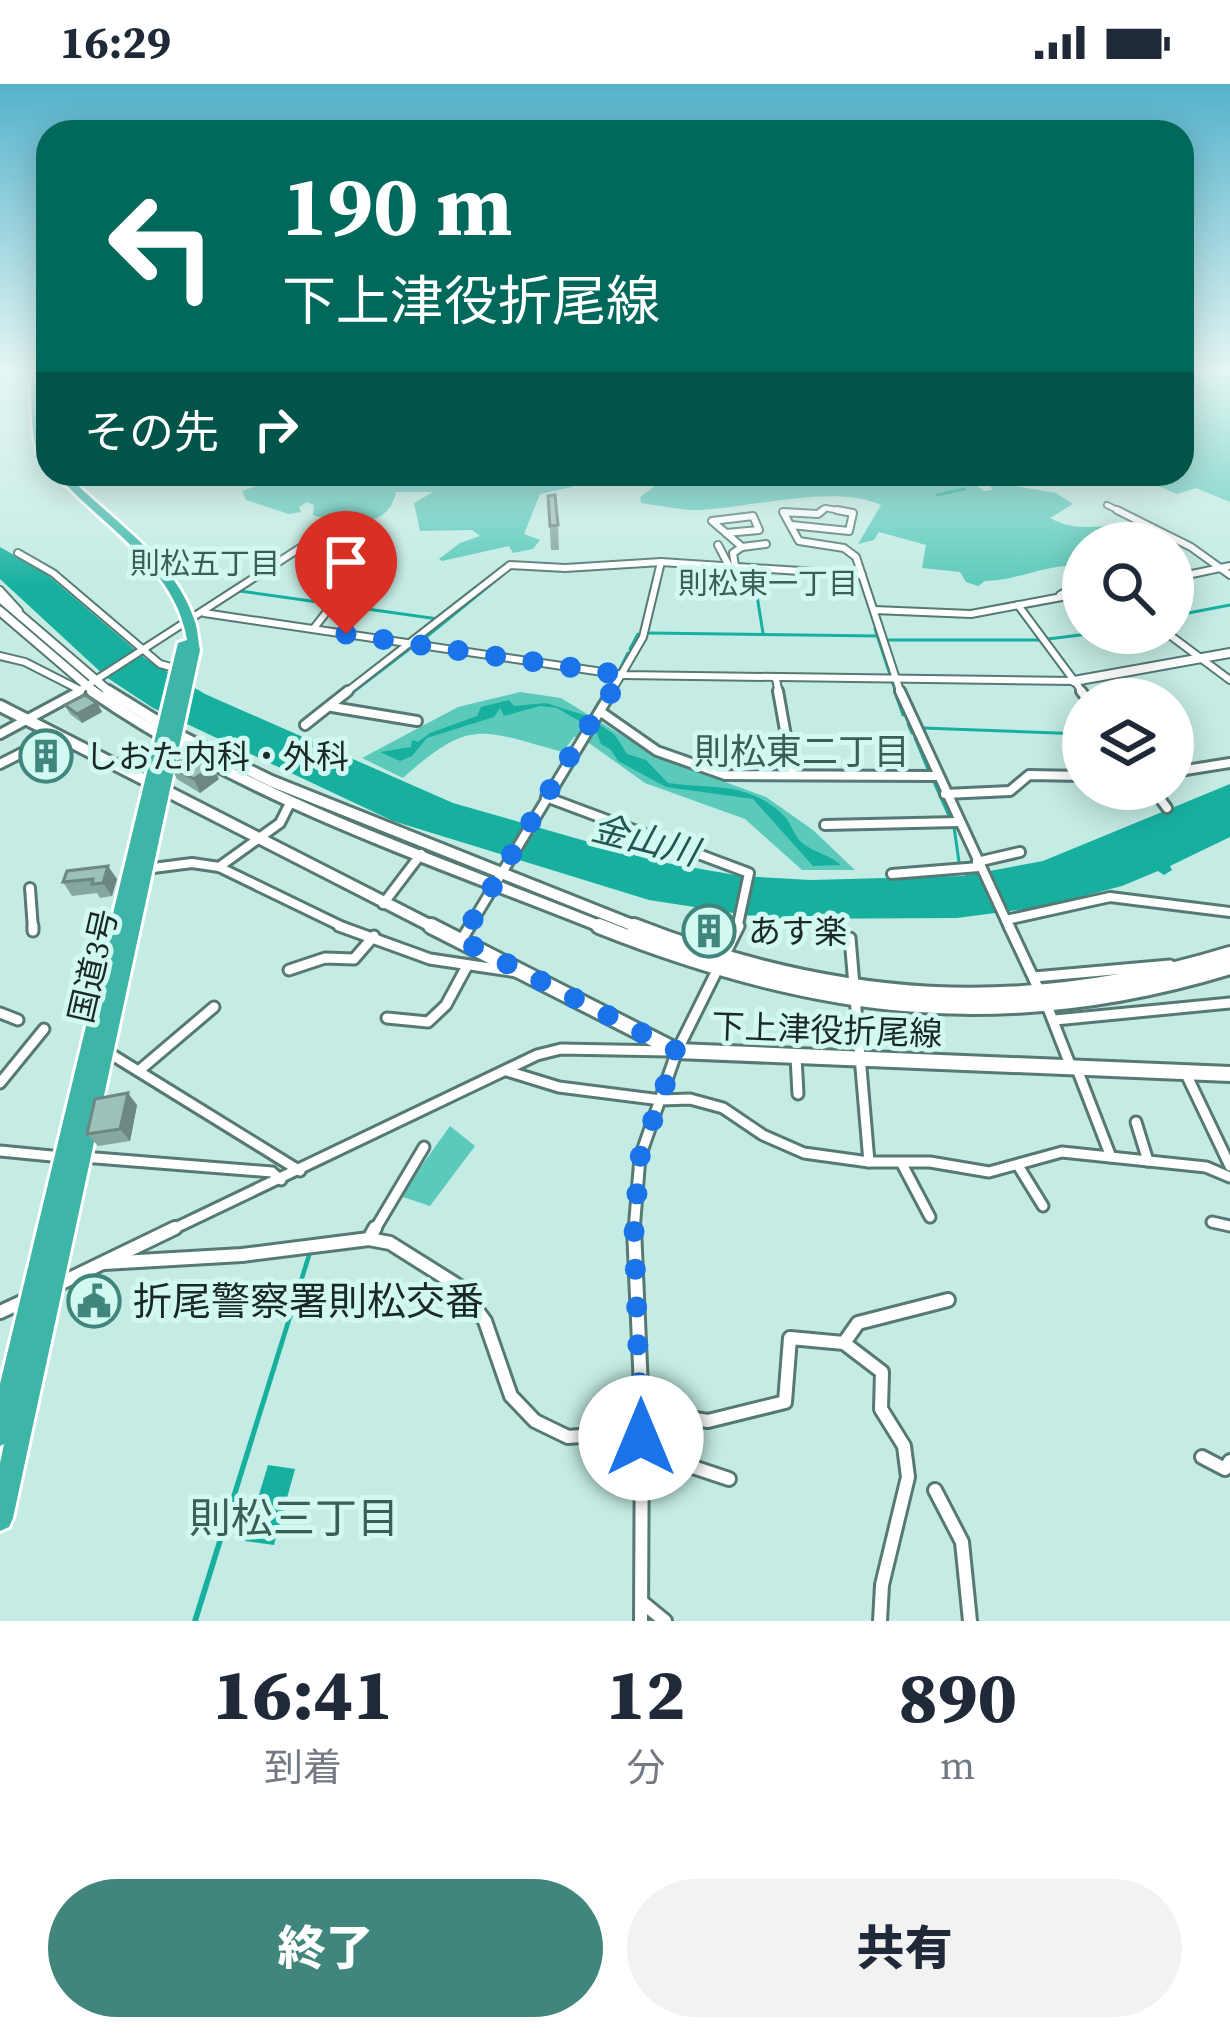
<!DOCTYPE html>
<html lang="ja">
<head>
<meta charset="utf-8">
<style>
  body { margin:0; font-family:"Source Serif 4","Noto Sans JP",serif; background:#f2f2f3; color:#1f2937; height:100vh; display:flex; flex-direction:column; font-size:45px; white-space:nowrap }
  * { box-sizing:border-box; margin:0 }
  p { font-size:39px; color:#747a83 }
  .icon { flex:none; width:66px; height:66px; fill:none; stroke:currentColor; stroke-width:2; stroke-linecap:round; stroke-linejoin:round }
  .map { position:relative; height:1537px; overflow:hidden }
  .side { display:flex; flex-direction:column; background:#fff; flex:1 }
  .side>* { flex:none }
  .hud { position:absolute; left:36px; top:36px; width:1158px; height:366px; border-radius:36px; box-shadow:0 6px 30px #0003; background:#00695c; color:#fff; overflow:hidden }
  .buttons { position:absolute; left:1062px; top:438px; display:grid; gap:24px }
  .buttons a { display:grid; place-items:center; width:132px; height:132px; border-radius:50%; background:#fff; box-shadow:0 6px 30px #0003; font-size:60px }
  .pin { position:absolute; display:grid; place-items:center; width:102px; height:102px; color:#fff; margin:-123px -51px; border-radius:50% 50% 50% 0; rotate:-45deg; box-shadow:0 0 12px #0007 }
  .pin .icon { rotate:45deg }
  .me { position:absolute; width:132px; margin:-66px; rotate:0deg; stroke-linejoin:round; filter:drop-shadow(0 0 9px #0008) }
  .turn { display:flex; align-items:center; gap:42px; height:252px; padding:0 48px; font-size:54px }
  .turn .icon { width:156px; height:156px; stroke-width:2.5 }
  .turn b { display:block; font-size:84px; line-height:102px }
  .then { display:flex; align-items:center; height:114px; padding:0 48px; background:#0003; gap:24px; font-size:45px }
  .eta { display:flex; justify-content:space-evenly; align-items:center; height:204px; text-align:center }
  .eta b { font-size:72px; font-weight:800; line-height:84px }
  .action { display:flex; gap:24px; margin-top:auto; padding:24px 48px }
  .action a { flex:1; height:138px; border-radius:72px; background:#41867c; color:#fff; font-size:48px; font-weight:800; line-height:138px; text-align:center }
  .action a+a { background:#f2f2f3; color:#1f2937 }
  .status { display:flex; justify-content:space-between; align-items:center; height:84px; padding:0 60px; background:#fff; direction:ltr }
  .status svg { height:33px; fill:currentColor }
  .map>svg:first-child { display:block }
</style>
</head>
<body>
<div class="status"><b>16:29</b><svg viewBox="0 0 49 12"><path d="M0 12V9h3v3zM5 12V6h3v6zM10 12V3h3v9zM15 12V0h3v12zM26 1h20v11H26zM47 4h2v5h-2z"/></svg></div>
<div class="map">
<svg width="1230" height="1537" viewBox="0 0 1230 1537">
  <rect width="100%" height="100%" fill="#c4ebe4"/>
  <g fill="#5ccabb">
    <path d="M 1182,287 L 1230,288 L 1230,418 L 1196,404 L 1177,410 L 1130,390 L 1182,390 Z"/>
    <path d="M 224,390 L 589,390 L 572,403 L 540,410 L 524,450 L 540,456 L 533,465 L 513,469 L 509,462 L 442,477 L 439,475 L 460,459 L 480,452 L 472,446 L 420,447 L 414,419 L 433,408 L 396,408 C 388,448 343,440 313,431 L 314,421 L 307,418 L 299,423 L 301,428 L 289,430 L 246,416 L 242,407 L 257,402 Z"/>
    <path d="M 619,390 L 961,390 L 984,407 L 992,406 L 987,390 L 1006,390 L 1000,393 L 1003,400 L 1056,409 L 1073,420 L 1050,434 C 1077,449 1099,440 1125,443 L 1112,453 L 1128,459 L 1083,459 L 1083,483 C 1050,477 1019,497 985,497 L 978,502 L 966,498 L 960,488 L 922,484 L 926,461 L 879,448 L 874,456 L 858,460 L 881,421 C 835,399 748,425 696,426 C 678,426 659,421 641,419 L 640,413 L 655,402 Z"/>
    <path d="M 520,608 L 561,614 L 659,674 L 766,713 L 813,746 L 855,786 L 802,786 L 745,735 L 645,699 L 582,654 L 574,653 L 563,668 C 481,646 471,633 403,694 L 362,674 L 458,623 Z"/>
    <path d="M 450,1042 L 475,1062 L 430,1122 L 400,1112 Z"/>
  </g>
  <g fill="#17b09f">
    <path d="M 0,463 L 44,488 L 146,575 L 205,610 L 453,719 L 655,777 L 741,792 L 811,796 L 962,792 L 1043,777 L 1230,700 L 1230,753 L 1170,782 L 1172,786 L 1164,791 L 1158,787 L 1122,802 L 1042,823 L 957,834 L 772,835 L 649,816 L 393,737 L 153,624 L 106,593 L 0,495 Z"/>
    <path d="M 509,616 L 514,622 L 546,619 L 587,632 L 615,651 L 627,670 L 646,676 L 668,699 C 711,705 751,697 785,733 C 791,740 794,750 800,757 C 811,768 829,770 841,781 L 813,782 L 753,715 L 666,703 L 618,677 L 611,666 L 601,660 L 596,647 L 557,624 L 540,622 L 504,632 L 500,624 L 494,633 L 427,654 L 412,672 L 400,677 L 380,668 L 411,663 L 412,656 L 418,658 L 430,649 L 477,632 L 481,623 Z"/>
    <path d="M 313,1166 L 198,1537 L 192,1537 L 308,1167 Z"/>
    <path d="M 268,1381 L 295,1385 L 274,1461 L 245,1457 Z"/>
  </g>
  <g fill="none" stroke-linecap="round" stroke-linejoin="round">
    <g stroke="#17b09f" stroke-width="3">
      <path d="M 937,411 L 964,405"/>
      <path d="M 753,487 L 763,549"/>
      <path d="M 860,494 L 874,538"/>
      <path d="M 240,507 L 438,535"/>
      <path d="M 1173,532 L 1230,521"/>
      <path d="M 875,545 L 896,609"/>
      <path d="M 647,549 L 878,552"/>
      <path d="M 1048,555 L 1096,549"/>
      <path d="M 888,556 L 1039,556"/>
      <path d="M 420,558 L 506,488"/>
      <path d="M 630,565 L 638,550"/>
      <path d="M 620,585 L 628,569"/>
      <path d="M 348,612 L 412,563"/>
      <path d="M 603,612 L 606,608"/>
      <path d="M 897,614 L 903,631"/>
      <path d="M 596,623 L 599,618"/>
      <path d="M 908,640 L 912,649"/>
      <path d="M 923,644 L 1083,650"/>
      <path d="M 915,654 L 930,690"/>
      <path d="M 933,696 L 954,743 L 959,778"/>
    </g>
    <g stroke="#567973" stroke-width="8">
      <g id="street-far4">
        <path d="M 43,299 L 48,298"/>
        <path d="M 1107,421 L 1123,429"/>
        <path d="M 784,429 L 803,429"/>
        <path d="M 819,429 L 825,424 L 853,429"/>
      </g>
    </g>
    <g stroke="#567973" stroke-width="10">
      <g id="street-far3">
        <path d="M 823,426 L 818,430 L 783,428 L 799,457 L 844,464 L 856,473 L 901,610"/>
        <path d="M 1117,426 L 1191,463 L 1230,491"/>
        <path d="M 753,432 L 759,446 L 726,449 L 712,437 Z"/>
        <path d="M 791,441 L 849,447 L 853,429 L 837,426"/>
        <path d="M 726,449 L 742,463 L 733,469 L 735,482"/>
        <path d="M 718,461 L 728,480"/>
        <path d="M 742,463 L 766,460"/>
        <path d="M 18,469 L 53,489 L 160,580 L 178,585"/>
        <path d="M 1173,494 L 1230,482"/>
        <path d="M 0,506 L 19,527"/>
        <path d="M 1060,511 L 1083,497"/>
        <path d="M 1018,521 L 1084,610"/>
        <path d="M 874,526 L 971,530 L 1083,509"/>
        <path d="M 204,529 L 623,591 L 1074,597"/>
        <path d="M 314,544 L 372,470"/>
        <path d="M 1167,549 L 1230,596"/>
        <path d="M 0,572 L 25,578 L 80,606"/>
        <path d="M 776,595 L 779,610"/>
        <path d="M 74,610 L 314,455"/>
        <path d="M 344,610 L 510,481 L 565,484 L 661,478 L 862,491"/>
        <path d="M 610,610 L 643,553 L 661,478"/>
      </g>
    </g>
    <g stroke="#567973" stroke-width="14">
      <g id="street-far2">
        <path d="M 778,607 L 793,691"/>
        <path d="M 900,607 L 1010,845"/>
        <path d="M 1081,607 L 1087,615"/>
        <path d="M 332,623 L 417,637"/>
        <path d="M 601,628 L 657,667 L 725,691 L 937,692"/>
        <path d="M 305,641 L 348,607"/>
        <path d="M 0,650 L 80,607"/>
        <path d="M 0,680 L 57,651"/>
        <path d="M 1173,688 L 1230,679"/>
        <path d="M 1153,705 L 1167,724"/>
        <path d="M 945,710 L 1010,707 L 1029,691 L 1083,692"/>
        <path d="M 546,713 L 749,789 L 737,845"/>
        <path d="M 825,741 L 958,738"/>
        <path d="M 977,778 L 1020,768"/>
        <path d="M 219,783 L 280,739 L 291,717"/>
        <path d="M 145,785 L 192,779 L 219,783 L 347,845"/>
        <path d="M 892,790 L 979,783"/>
        <path d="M 30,804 L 33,845"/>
        <path d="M 383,820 L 421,770"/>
        <path d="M 1006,836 L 1110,813 L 1230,828"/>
        <path d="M 468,845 L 612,607"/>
      </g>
    </g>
    <g stroke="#567973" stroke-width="15">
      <g id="street-far1">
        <path d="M 33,842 L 33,847"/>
        <path d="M 339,842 L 430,875 L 517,888"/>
        <path d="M 1009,842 L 1039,906"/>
        <path d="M 850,854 L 869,1078"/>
        <path d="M 462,855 L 470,842"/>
        <path d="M 289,886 L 325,874 L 354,875 L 374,852"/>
        <path d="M 1034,893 L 1170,881"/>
        <path d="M 1046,919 L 1071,983"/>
        <path d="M 0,929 L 18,936"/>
        <path d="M 387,934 L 428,938 L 446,921 L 467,882"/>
        <path d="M 1055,936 L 1230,919"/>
        <path d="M 109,969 L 300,1087"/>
        <path d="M 796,973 L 798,1010"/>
        <path d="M 141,985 L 214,923"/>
        <path d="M 1077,985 L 1111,1073"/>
        <path d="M 507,987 L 559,1003 L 661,1016 L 690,1015 L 723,1024 L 763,1051 L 804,1069 L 869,1078 L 930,1078 L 989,1088 L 1062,1068 L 1206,1083 L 1230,1093"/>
        <path d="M 1187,992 L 1230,1082"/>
        <path d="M 0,999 L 44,945"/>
        <path d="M 1136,1038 L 1148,1077"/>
        <path d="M 0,1067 L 62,1073"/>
        <path d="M 83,1073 L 272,1088 L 281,1096"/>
        <path d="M 902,1080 L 930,1133"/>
        <path d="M 1019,1083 L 1043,1122"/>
        <path d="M 1212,1138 L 1230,1142"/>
        <path d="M 169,1147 L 537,971 L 561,965 L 669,967"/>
        <path d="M 374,1147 L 424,1063"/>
        <path d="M 634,1147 L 640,1073 L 677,967 L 739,842"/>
      </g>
    </g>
    <g stroke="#567973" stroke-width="18">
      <g id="street">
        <path d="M 634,1144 L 642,1327 L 641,1537"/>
        <path d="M 369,1155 L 375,1144"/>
        <path d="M 104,1179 L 242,1171 L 369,1155 L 390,1159 L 460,1203 L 485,1237 L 511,1312 L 535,1337 L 568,1353 L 592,1351 L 642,1327 L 708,1337 L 785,1318 L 790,1254 L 844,1259 L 882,1288 L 881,1325 L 904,1362 L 908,1393 L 882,1501 L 880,1537"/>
        <path d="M 59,1200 L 175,1144"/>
        <path d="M 0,1228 L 24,1217"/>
        <path d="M 844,1259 L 858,1239 L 948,1216"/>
        <path d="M 1202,1373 L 1225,1385 L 1230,1377"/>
        <path d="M 641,1380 L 690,1382 L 729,1395"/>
        <path d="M 935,1406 L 962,1458 L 970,1537"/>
        <path d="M 643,1519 L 665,1537"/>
      </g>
    </g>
    <g stroke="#567973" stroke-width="12">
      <g id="secondary-far2">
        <path d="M 0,514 L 112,610"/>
        <path d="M 0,527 L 97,610"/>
        <path d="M 1074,597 L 1230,569"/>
      </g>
    </g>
    <g stroke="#567973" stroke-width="16">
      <g id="secondary-far1">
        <path d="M 92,607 C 247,715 433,775 607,845"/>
        <path d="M 108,607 L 184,654 L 271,697 L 642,845"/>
        <path d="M 0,622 L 437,845"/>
      </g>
    </g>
    <g stroke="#567973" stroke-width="20">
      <g id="secondary">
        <path d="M 431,842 L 677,967 L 1230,990"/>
        <path d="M 599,842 C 815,928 1005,952 1230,883"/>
        <path d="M 634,842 C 837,921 1021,934 1230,870"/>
      </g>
    </g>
    <g stroke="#fff" stroke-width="6">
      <g id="highway">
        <path d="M 31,287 L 39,287 L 43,361 L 48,373 L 48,387 C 27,363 33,319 31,287 Z"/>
        <path d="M 56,390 L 66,390 C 110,435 176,476 195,538 C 198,547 198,557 200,566 L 13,1434 L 9,1443 L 0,1447 L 0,1379 L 4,1360 L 0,1362 L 0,1300 L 178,559 L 187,556 C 176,483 102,442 56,390 Z"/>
      </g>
    </g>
    <use href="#street-far4" stroke="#fff" stroke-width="4.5"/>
    <use href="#street-far3" stroke="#fff" stroke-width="6"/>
    <use href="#street-far2" stroke="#fff" stroke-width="8"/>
    <use href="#street-far1" stroke="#fff" stroke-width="9"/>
    <use href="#street" stroke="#fff" stroke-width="12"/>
    <use href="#secondary-far2" stroke="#fff" stroke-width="8"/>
    <use href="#secondary-far1" stroke="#fff" stroke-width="10"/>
    <use href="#secondary" stroke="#fff" stroke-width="14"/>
    <use href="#highway" fill="#3db6a7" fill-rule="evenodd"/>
  </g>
  <g fill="#86a6a1">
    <path d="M 548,412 L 558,441 L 559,466 L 551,466 Z"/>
    <path d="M 97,619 L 102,628 L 82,639 L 70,630 L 65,621 Z"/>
    <path d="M 28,663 L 62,676 L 48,683 L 34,672 Z"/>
    <path d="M 170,682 L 219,695 L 200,709 L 177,695 Z"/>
    <path d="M 67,787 L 117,795 L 112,812 L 100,814 L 97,809 L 72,812 L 63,798 Z"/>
    <path d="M 728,837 L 727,846 L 721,859 L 692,849 L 693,840 Z"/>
    <path d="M 137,1021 L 130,1057 L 98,1062 L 87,1050 Z"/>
  </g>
  <g fill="#6d8783">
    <path d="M 97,619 L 102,628 L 82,639 L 77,630 Z"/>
    <path d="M 56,667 L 62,676 L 48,683 L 42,674 Z"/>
    <path d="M 213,682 L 219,695 L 200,709 L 194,695 Z"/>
    <path d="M 108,782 L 117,795 L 112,812 L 103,799 Z"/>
    <path d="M 128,1009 L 137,1021 L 130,1057 L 120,1045 Z"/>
  </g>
  <g fill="#9cc1bb" stroke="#6d8783" stroke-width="3">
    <path d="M 555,411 L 558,441 L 550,442 L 548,412 Z"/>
    <path d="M 85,611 L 97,619 L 77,630 L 65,621 Z"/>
    <path d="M 42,656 L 56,667 L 42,674 L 28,663 Z"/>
    <path d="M 188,672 L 213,682 L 194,695 L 170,682 Z"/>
    <path d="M 108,782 L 103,799 L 92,800 L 93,795 L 63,798 L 67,787 Z"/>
    <path d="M 698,827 L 728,837 L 722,850 L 693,840 Z"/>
    <path d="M 128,1009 L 120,1045 L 87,1050 L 95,1015 Z"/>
  </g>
  <linearGradient id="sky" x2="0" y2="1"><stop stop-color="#54b2cb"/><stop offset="0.57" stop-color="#e4f6f3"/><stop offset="1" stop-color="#e4f6f3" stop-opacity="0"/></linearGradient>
  <rect width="1230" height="503" fill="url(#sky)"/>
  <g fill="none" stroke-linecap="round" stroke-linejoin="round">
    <path stroke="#1a73e8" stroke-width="21" stroke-dasharray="0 37.8" d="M 346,550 L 623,591 L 580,655 L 461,856 L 677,967 L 640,1073 L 634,1145 L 641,1354"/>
  </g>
  <defs>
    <g id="building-ring" transform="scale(2.7)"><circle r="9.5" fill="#d1f8f1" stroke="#41867c" stroke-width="1.5"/><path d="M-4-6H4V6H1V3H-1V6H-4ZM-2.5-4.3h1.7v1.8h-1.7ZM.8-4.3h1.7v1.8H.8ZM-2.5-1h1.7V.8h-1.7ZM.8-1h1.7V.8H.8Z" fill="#41867c"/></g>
    <g id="civic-ring" transform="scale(2.7)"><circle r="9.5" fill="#d1f8f1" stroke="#41867c" stroke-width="1.5"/><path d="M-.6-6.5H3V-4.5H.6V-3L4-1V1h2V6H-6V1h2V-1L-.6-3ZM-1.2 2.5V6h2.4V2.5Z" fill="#41867c"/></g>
  </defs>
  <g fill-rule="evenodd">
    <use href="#building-ring" x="46" y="672"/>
    <use href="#building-ring" x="709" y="847"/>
    <use href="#civic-ring" x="94" y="1217"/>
  </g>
  <g text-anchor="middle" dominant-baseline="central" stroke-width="10" stroke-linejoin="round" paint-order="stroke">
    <g font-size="30" fill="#3b5e58" stroke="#d1f8f1">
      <text x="205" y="479">則松五丁目</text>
      <text x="768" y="499">則松東一丁目</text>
    </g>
    <g font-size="33" fill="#1a2927" stroke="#d1f8f1" text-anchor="start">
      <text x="85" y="672">しおた内科・外科</text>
      <text x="748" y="847">あす楽</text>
    </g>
    <g font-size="33" fill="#1a2927" stroke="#d1f8f1">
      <text transform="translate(93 882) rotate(-77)">国道3号</text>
      <text transform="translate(827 946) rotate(2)">下上津役折尾線</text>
    </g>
    <g font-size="36" fill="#3b5e58" stroke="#d1f8f1">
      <text x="802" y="667">則松東二丁目</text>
    </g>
    <g font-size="36" font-style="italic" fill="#205750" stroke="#d1f8f1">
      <text transform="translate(645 756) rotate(14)">金山川</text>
    </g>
    <g font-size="39" fill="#1a2927" stroke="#d1f8f1" text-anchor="start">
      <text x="133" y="1217">折尾警察署則松交番</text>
    </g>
    <g font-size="42" fill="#3b5e58" stroke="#d1f8f1">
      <text x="294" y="1434">則松三丁目</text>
    </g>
  </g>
</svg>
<div class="buttons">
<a><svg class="icon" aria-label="search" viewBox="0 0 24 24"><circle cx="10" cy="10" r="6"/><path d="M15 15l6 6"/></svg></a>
<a><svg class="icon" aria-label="layers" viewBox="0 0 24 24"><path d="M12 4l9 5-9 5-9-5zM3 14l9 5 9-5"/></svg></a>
</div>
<div class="pin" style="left:346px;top:550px;background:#d93025"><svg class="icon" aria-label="arrive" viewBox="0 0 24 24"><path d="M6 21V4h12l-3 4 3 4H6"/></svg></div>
<svg class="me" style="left:641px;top:1354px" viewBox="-20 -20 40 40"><circle r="19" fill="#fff"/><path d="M0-13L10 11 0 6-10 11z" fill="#1a73e8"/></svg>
<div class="hud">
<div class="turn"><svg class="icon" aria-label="left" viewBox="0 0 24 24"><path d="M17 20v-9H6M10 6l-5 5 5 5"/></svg><div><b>190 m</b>下上津役折尾線</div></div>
<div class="then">その先<svg class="icon" aria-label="right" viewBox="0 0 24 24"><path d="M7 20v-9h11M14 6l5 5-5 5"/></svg></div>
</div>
</div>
<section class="side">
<div class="eta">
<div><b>16:41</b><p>到着</p></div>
<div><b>12</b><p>分</p></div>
<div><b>890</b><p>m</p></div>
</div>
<div class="action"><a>終了</a><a>共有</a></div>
</section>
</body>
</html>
